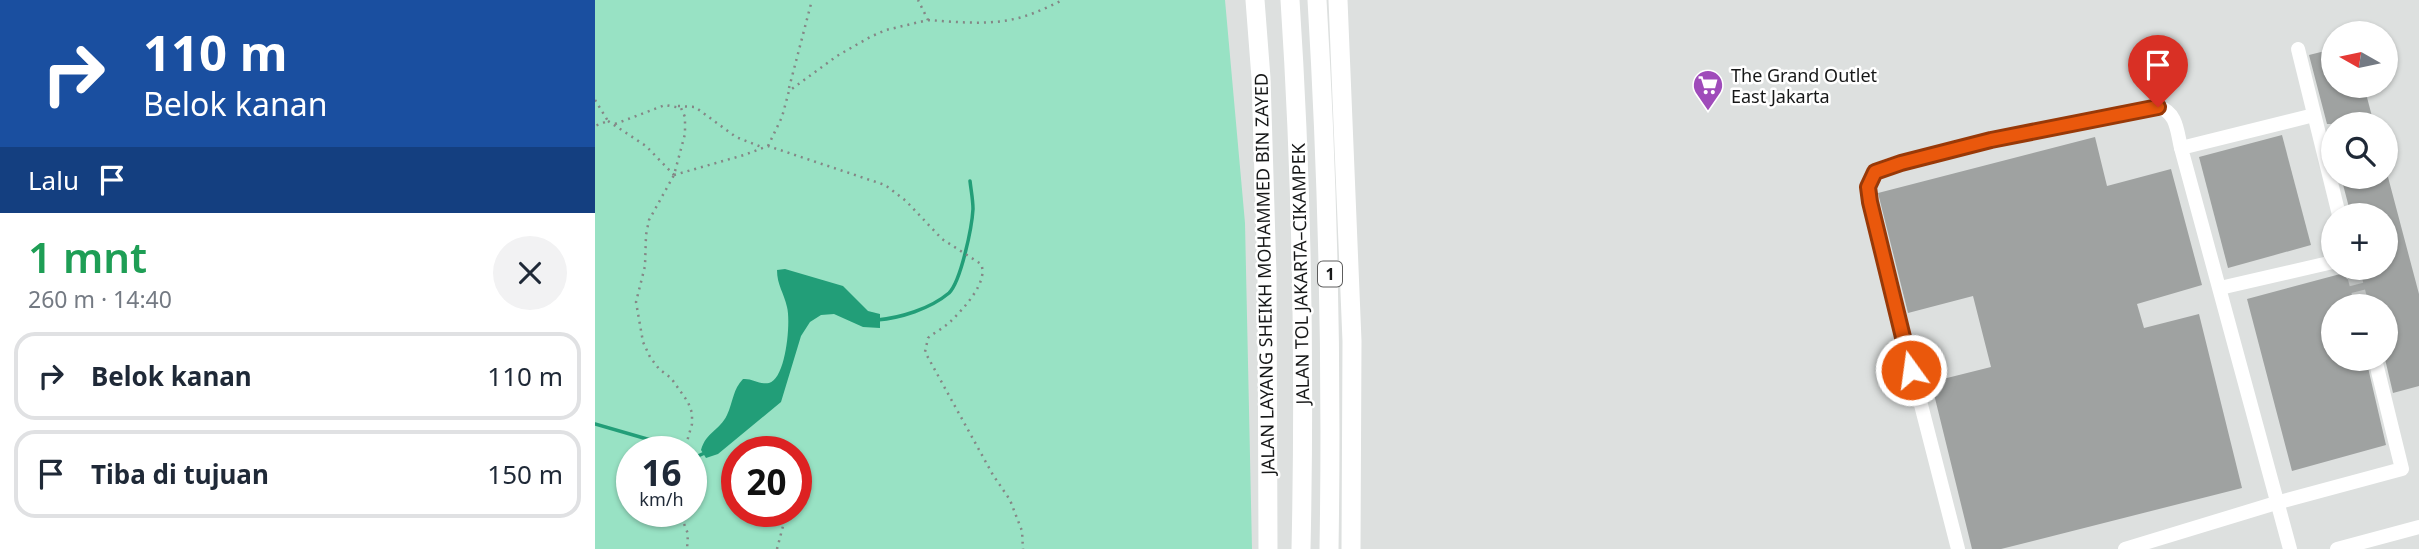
<!DOCTYPE html>
<html lang="id">
<head>
<meta charset="utf-8">
<style>
  body { margin:0; font-family:"Noto Sans",sans-serif; background:#f2f2f3; color:#1f2937; height:100vh; display:flex; flex-direction:column; font-size:26px; white-space:nowrap }
  * { box-sizing:border-box; margin:0 }
  p { font-size:23px; color:#747a83 }
  .icon { flex:none; width:38px; height:38px; fill:none; stroke:currentColor; stroke-width:2; stroke-linecap:round; stroke-linejoin:round }
  .map { position:relative; flex:1; overflow:hidden }
  .details { display:flex; flex-direction:column; background:#fff; width:595px }
  .details>* { flex:none }
  .hud { background:#1a4fa0; color:#fff; overflow:hidden }
  .needle { width:46px; rotate:279deg }
  .fabs { position:absolute; left:1726px; top:21px; display:grid; gap:14px }
  .fabs a { display:grid; place-items:center; width:77px; height:77px; border-radius:50%; background:#fff; box-shadow:0 2px 5px #0004; font-size:35px }
  .speed { position:absolute; left:21px; top:436px; display:flex; gap:14px; font-size:35px; font-weight:700; text-align:center }
  .speed>* { display:grid; place-content:center; width:91px; height:91px; border-radius:50%; background:#fff; box-shadow:0 2px 5px #0004; line-height:1 }
  .speed small { font-size:18px; font-weight:400 }
  .speed .limit { border:10px solid #d22; background:#fff; color:#111 }
  .pin { position:absolute; display:grid; place-items:center; width:60px; height:60px; color:#fff; margin:-72px -30px; border-radius:50% 50% 50% 0; rotate:-45deg; box-shadow:0 0 7px #0007 }
  .pin .icon { rotate:45deg }
  .me { position:absolute; width:77px; margin:-38px; rotate:346deg; stroke-linejoin:round; filter:drop-shadow(0 0 5px #0008) }
  .turn { display:flex; align-items:center; gap:24px; height:147px; padding:0 28px; font-size:32px }
  .turn .icon { width:91px; height:91px; stroke-width:2.5 }
  .turn b { display:block; font-size:49px; line-height:60px }
  .then { display:flex; align-items:center; height:66px; padding:0 28px; background:#0003; gap:14px; font-size:26px }
  .round { display:grid; place-items:center; flex:none; width:74px; height:74px; border-radius:37px; background:#f2f2f3 }
  .summary { display:flex; align-items:center; justify-content:space-between; height:119px; padding:0 28px }
  h1 { font-size:42px; font-weight:600; line-height:52px; color:#1e9e55 }
  ul { padding:0; list-style:none }
  li { display:flex; align-items:center; gap:21px; height:88px; margin:0 14px 10px; padding:0 14px; border:4px solid #e0e1e3; border-radius:21px }
  li div { flex:1 }
  li b { display:block; font-size:26px }
  li em { font-style:normal }
  main { display:flex; flex:1; min-height:0 }
  .map>svg:first-child { display:block }
</style>
</head>
<body>
<main>
<section class="details">
<div class="hud">
<div class="turn"><svg class="icon" aria-label="right" viewBox="0 0 24 24"><path d="M7 20v-9h11M14 6l5 5-5 5"/></svg><div><b>110 m</b>Belok kanan</div></div>
<div class="then">Lalu<svg class="icon" aria-label="arrive" viewBox="0 0 24 24"><path d="M6 21V4h12l-3 4 3 4H6"/></svg></div>
</div>
<div class="summary"><div><h1>1 mnt</h1><p>260 m · 14:40</p></div><a class="round"><svg class="icon" aria-label="close" viewBox="0 0 24 24"><path d="M6 6l12 12M18 6L6 18"/></svg></a></div>
<ul>
<li><svg class="icon" aria-label="right" viewBox="0 0 24 24"><path d="M7 20v-9h11M14 6l5 5-5 5"/></svg><div><b>Belok kanan</b></div><em>110 m</em></li>
<li><svg class="icon" aria-label="arrive" viewBox="0 0 24 24"><path d="M6 21V4h12l-3 4 3 4H6"/></svg><div><b>Tiba di tujuan</b></div><em>150 m</em></li>
</ul>
</section>
<div class="map">
<svg width="1824" height="549" viewBox="0 0 1824 549">
  <rect width="100%" height="100%" fill="#dde0df"/>
  <path fill="#98e2c4" fill-rule="evenodd" d="M 0,0 L 630,0 L 650,223 L 657,549 L 0,549 ZM 37,452 L 96,452 L 96,511 L 37,511 ZM 142,452 L 201,452 L 201,511 L 142,511 Z"/>
  <path fill="#229e78" d="M 190,269 L 248,286 L 273,311 L 285,314 L 285,328 L 268,327 L 239,314 L 226,315 L 215,322 L 206,336 L 186,402 L 123,454 L 111,458 L 106,450 C 111,432 125,430 132,415 C 138,402 138,389 148,379 C 157,378 165,385 174,383 C 191,379 196,322 192,307 C 189,293 182,285 182,270 Z"/>
  <g fill="none" stroke-linecap="round" stroke-linejoin="round">
    <g stroke="#229e78" stroke-width="3.5">
      <path d="M 282,320 C 305,318 335,309 354,293 C 366,281 377,227 378,209 C 378,200 376,190 375,181"/>
      <path d="M 0,424 L 59,441 L 71,452"/>
      <path d="M 96,459 L 112,452"/>
    </g>
  </g>
  <g fill="#9fa2a1">
    <path d="M 1738,49 L 1738,86 L 1769,86 L 1779,124 L 1732,124 L 1714,55 Z"/>
    <path d="M 1687,135 L 1716,245 L 1633,268 L 1604,157 Z"/>
    <path d="M 1500,137 L 1512,186 L 1576,169 L 1607,285 L 1542,304 L 1549,328 L 1604,314 L 1647,488 L 1406,549 L 1377,549 L 1336,382 L 1396,367 L 1378,296 L 1313,313 L 1283,193 Z"/>
    <path d="M 1746,177 L 1793,177 L 1824,294 L 1824,386 L 1798,393 L 1790,359 L 1790,306 L 1738,306 L 1738,359 L 1771,359 L 1791,445 L 1697,471 L 1652,299 L 1749,273 L 1752,279 L 1760,280 L 1766,277 L 1767,268 L 1790,268 L 1790,215 L 1756,215 Z"/>
  </g>
  <g fill="none" stroke-linecap="round" stroke-linejoin="round">
    <path stroke="#bfc2c1" stroke-width="14" stroke-dasharray="14 7" stroke-linecap="butt" d="M 1758,271 L 1767,306"/>
    <g stroke="#848786" stroke-width="2.5" stroke-dasharray="2 5" stroke-linecap="butt">
      <path d="M 333,20 C 363,22 397,26 427,17 C 441,13 455,6 468,0"/>
      <path d="M 194,88 L 217,0"/>
      <path d="M 0,100 L 13,121 L 0,126"/>
      <path d="M 83,106 L 100,107 L 141,137 L 169,148"/>
      <path d="M 13,121 L 51,146 L 79,175"/>
      <path d="M 20,124 L 70,105 L 86,108 L 90,117 L 90,134 L 79,175 L 54,220 L 51,235 L 50,266 L 41,302 L 48,342 L 55,357 L 64,369 L 76,378 L 93,402 L 97,413 L 97,424 L 89,452"/>
      <path d="M 173,146 L 187,117 L 194,91 L 242,56 L 275,37 L 291,30 L 333,20 L 323,0"/>
      <path d="M 79,175 L 149,155 L 173,146 L 290,185 L 311,201 L 347,239 L 386,264 C 394,282 368,309 356,321 C 349,328 340,332 333,338 L 330,352 L 398,475 L 415,500 L 427,531 L 428,549"/>
      <path d="M 201,467 L 202,456"/>
      <path d="M 84,511 L 93,534 L 92,549"/>
      <path d="M 182,549 L 192,511"/>
    </g>
    <g stroke="#fff" stroke-width="14">
      <path d="M 1703,49 L 1744,215"/>
      <path d="M 1757,268 L 1758,271"/>
      <path d="M 1625,288 L 1738,262"/>
      <path d="M 1363,549 L 1274,202 C 1274,192 1272,179 1281,171 C 1292,163 1323,158 1337,155 C 1412,136 1488,122 1563,107 C 1582,112 1582,131 1586,148"/>
      <path d="M 1530,549 L 1681,503 L 1807,469 L 1780,359"/>
      <path d="M 1695,549 L 1586,148 L 1719,115"/>
      <path d="M 1742,549 L 1824,527"/>
    </g>
    <g stroke="#fff" stroke-width="19">
      <path d="M 660,0 L 666,78 L 672,275 L 673,549"/>
      <path d="M 695,0 C 707,183 710,366 706,549"/>
      <path d="M 722,0 C 733,183 737,366 734,549"/>
      <path d="M 743,0 L 757,341 L 756,549"/>
    </g>
  </g>
  <g fill="none" stroke-linecap="round" stroke-linejoin="round">
    <g stroke="#983908" stroke-width="18">
      <path id="route" d="M 1316,370 L 1275,202 L 1273,187 L 1280,172 L 1306,163 L 1396,140 L 1563,107"/>
    </g>
    <use href="#route" stroke="#ea580c" stroke-width="12"/>
  </g>
  <defs>
    <g id="supermarket-pin" transform="scale(1.575)"><path d="M0 17L-7.5 6A9.5 9.5 0 1 1 7.5 6Z" fill="#9f4bba" stroke="#fff"/><path d="M-6-5.5h2.5l.6 2H6L4.5 2H-2.5L-4.4-4H-6ZM-1.5 3.2a1.3 1.3 0 1 0 .1 0ZM3 3.2a1.3 1.3 0 1 0 .1 0Z" fill="#fff"/></g>
  </defs>
  <g fill-rule="evenodd">
    <use href="#supermarket-pin" x="1113" y="85"/>
  </g>
  <g text-anchor="middle" dominant-baseline="central" stroke-width="5" stroke-linejoin="round" paint-order="stroke">
    <rect fill="#fff" stroke="#5d5d5d" stroke-width="2" x="723" y="261.5" width="24" height="25" rx="5"/>
    <g font-size="16" font-weight="bold" fill="#171818">
      <text x="735" y="274">1</text>
    </g>
    <g font-size="18" fill="#171818" stroke="#fff" text-anchor="start">
      <text x="1136" y="75">The Grand Outlet<tspan x="1136" dy="21">East Jakarta</tspan></text>
    </g>
    <g font-size="18" fill="#171818" stroke="#fff">
      <text transform="translate(669 274) rotate(-91)">JALAN LAYANG SHEIKH MOHAMMED BIN ZAYED</text>
      <text transform="translate(705 274) rotate(-91)">JALAN TOL JAKARTA–CIKAMPEK</text>
    </g>
  </g>
</svg>
<div class="fabs">
<a><svg class="needle" viewBox="-14 -14 28 28"><path d="M0-13l5 13h-10z" fill="#e53935"/><path d="M0 13l5-13h-10z" fill="#747a83"/></svg></a>
<a><svg class="icon" aria-label="search" viewBox="0 0 24 24"><circle cx="10" cy="10" r="6"/><path d="M15 15l6 6"/></svg></a>
<a>+</a>
<a>−</a>
</div>
<div class="speed"><div>16<small>km/h</small></div><div class="limit">20</div></div>
<div class="pin" style="left:1563px;top:107px;background:#d93025"><svg class="icon" aria-label="arrive" viewBox="0 0 24 24"><path d="M6 21V4h12l-3 4 3 4H6"/></svg></div>
<svg class="me" style="left:1316px;top:370px" viewBox="-20 -20 40 40"><circle r="17" fill="#ea580c" stroke="#fff" stroke-width="3"/><path d="M0-11L8 9 0 5-8 9z" fill="#fff"/></svg>
</div>
</main>
</body>
</html>
